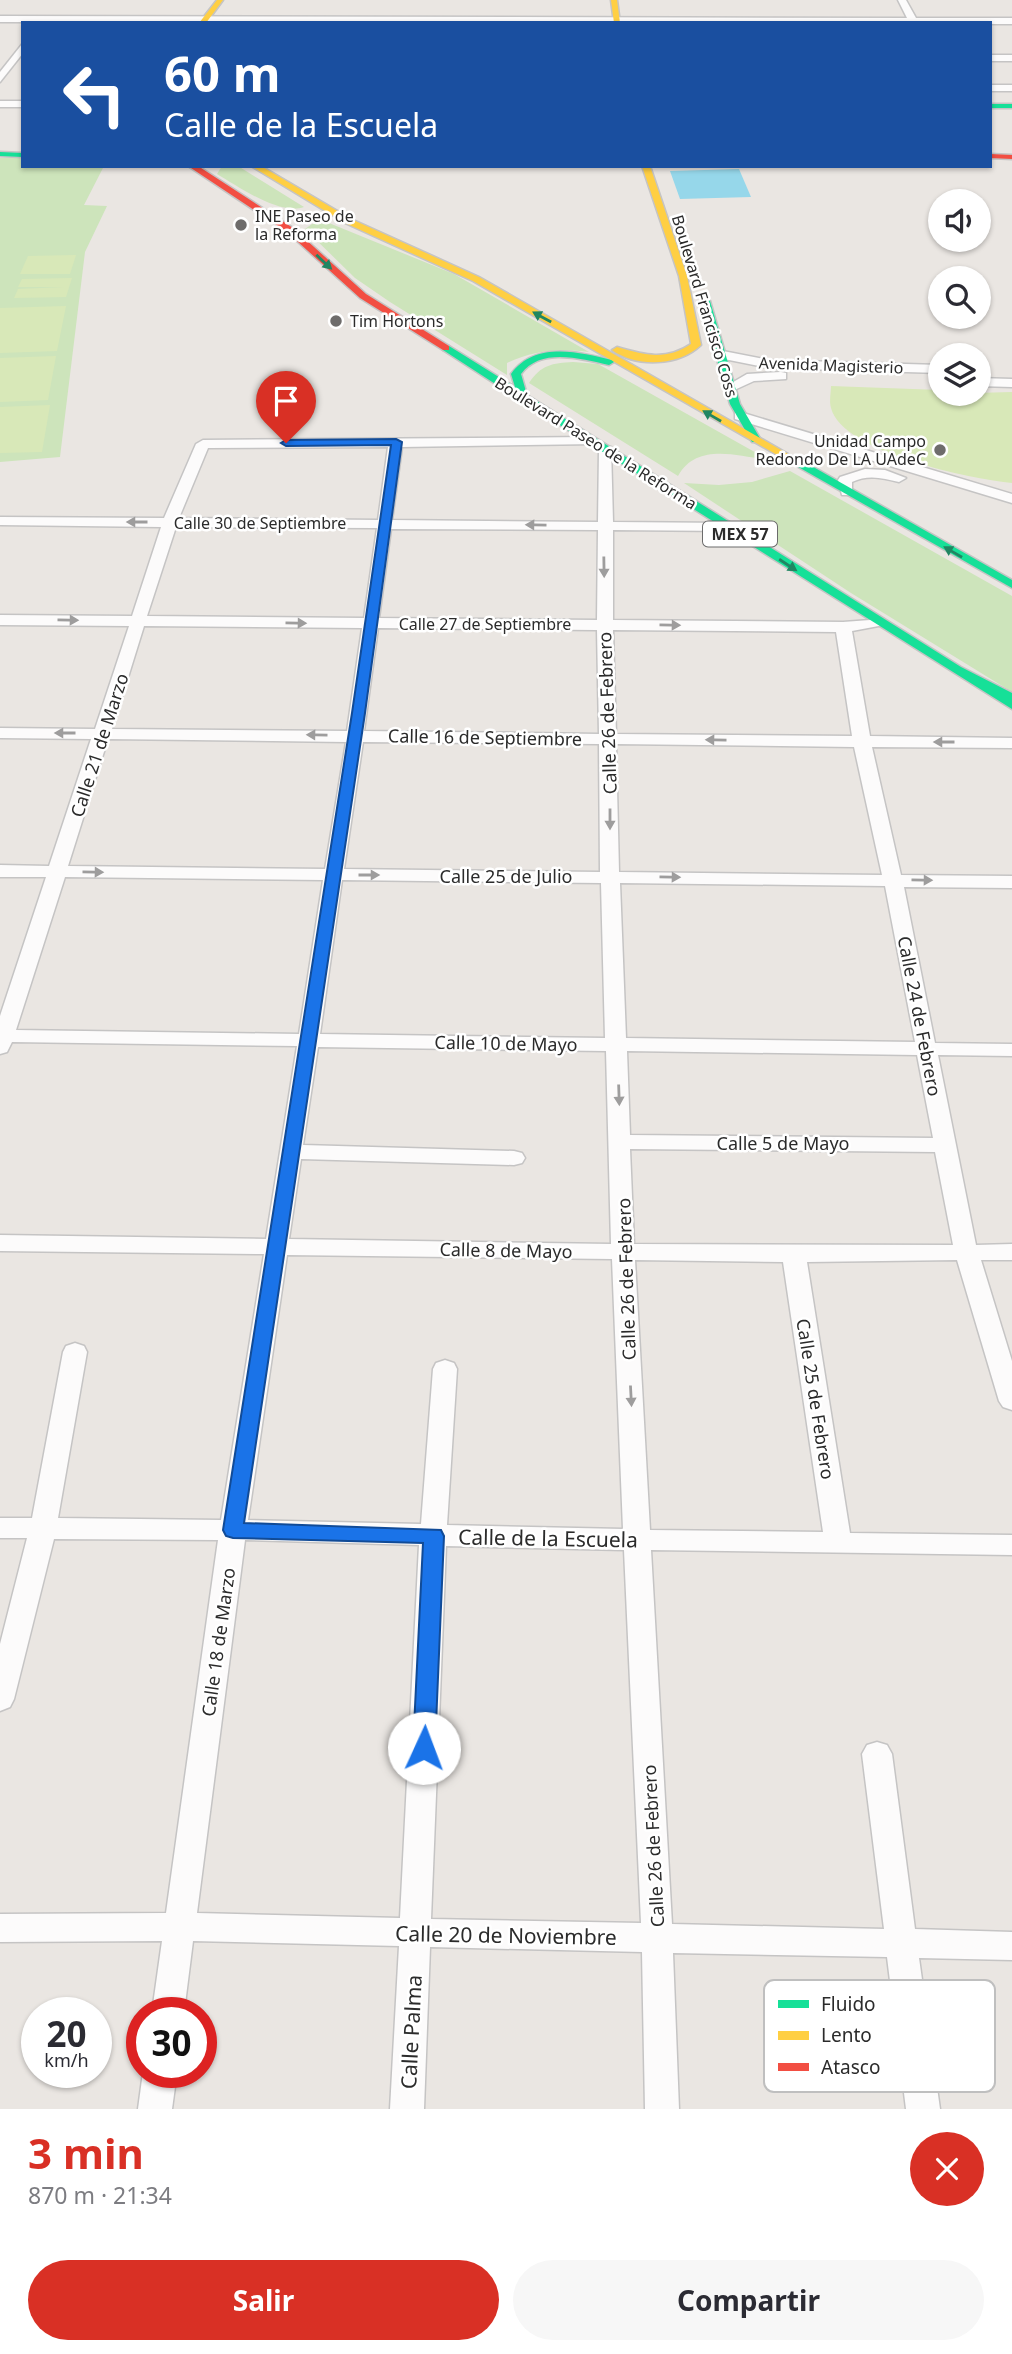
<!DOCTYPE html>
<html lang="es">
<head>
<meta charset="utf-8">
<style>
  body { margin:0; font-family:"Noto Sans",sans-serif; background:#f7f7f7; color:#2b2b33; height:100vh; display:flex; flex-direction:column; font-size:26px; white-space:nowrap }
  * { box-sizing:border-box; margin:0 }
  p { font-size:23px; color:#7c7c81 }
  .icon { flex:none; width:38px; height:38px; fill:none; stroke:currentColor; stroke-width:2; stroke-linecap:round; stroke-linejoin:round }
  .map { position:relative; height:2109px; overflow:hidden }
  .sheet { display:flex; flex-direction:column; background:#fff; flex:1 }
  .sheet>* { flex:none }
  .guide { position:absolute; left:21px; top:21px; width:971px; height:147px; border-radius:0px; box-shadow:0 2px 5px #0004; background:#1a4fa0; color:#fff; overflow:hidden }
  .tools { position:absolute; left:928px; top:189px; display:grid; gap:14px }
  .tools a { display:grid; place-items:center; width:63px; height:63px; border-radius:50%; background:#fff; box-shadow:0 2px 5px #0004; font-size:35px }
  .speed { position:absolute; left:21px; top:1997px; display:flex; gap:14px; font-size:35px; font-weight:700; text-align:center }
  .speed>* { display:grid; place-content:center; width:91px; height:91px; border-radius:50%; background:#fff; box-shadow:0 2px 5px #0004; line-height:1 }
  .speed small { font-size:18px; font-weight:400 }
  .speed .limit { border:10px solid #d22; background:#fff; color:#111 }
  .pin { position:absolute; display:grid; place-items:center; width:60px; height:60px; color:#fff; margin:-72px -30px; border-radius:50% 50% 50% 0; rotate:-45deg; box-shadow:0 0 7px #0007 }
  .pin .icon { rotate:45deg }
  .me { position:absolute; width:77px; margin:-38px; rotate:2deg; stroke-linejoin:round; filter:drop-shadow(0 0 5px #0008) }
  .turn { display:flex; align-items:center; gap:24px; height:147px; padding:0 28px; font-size:32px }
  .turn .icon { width:91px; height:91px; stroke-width:2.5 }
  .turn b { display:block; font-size:49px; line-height:60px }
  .round { display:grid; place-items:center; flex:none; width:74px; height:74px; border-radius:37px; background:#f7f7f7 }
  .overview { display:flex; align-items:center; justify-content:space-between; height:119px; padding:0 28px }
  h1 { font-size:42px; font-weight:700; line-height:52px; color:#d93025 }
  .action { display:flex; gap:14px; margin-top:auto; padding:14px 28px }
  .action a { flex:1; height:80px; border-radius:42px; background:#d93025; color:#fff; font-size:28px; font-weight:700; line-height:80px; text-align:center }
  .action a+a { background:#f7f7f7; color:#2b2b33 }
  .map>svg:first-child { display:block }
</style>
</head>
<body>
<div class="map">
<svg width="1012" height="2109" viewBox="0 0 1012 2109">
  <rect width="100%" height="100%" fill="#eae6e2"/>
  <g fill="#cde4bb">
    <path d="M 0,158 L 23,158 L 23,166 L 104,166 L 84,205 L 107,206 L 85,252 L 60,457 L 0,462 Z"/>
    <path d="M 222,166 L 238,166 L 304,207 C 280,216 239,187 217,174 Z"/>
    <path d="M 329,223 L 454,274 L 589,352 C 560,348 534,350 507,363 L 507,375 L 390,302 L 355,278 L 305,229 L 312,224 Z"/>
    <path d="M 573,362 L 598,364 L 769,460 C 737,456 697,442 678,476 L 529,383 C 541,365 552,363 573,362 Z"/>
    <path d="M 790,471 L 1012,596 L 1012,692 L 851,593 L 684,483 L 719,485 L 752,482 Z"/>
  </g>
  <g fill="#d8e8b8">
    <path d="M 76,255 L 70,274 L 20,274 L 28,256 Z"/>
    <path d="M 72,278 L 66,297 L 14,298 L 18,289 L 64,287 L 18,287 L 22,279 Z"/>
    <path d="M 66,306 L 57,351 L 0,353 L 0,308 Z"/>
    <path d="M 56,356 L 48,400 L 0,402 L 0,358 Z"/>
    <path d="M 831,386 L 940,390 L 940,394 L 1012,392 L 1012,483 C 972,479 843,453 831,408 C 829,401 831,392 831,386 Z"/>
    <path d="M 50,405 L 42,452 L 0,453 L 0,407 Z"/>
  </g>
  <path fill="#96d7ea" d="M 739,169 L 751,197 L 680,199 L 670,171 Z"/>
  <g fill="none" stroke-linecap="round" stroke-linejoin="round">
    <g stroke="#c5c4c4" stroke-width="3">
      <g id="street">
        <path d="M 898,0 L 906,0 L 916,18 L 1012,18 L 1012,24 L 0,22 L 0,16 L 907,18 Z"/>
        <path d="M 23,43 L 23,53 L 0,82 L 0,72 Z"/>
        <rect x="990" y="55" width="22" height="6"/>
        <rect x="990" y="85" width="22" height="6"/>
        <rect x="0" y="101" width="23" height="6"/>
        <path d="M 723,351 L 769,360 L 940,365 L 940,373 L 769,368 L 719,358 L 717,355 Z"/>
        <path d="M 781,372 L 786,373 L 786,379 L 754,381 L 730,392 L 723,388 L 747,374 Z"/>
        <path d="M 978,378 L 1012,379 L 1012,387 L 978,386 Z"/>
        <path d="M 740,412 L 1012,494 L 1012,503 L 735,419 L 735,413 Z"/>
        <path d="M 592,437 L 599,441 L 597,444 L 402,447 L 392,520 L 598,522 L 599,450 L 601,447 L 611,447 L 613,522 L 729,523 L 736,527 L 729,531 L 613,530 L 613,620 L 843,622 L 884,619 L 886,622 L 884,625 L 852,631 L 870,736 L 1012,738 L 1012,748 L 872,747 L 901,875 L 1012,876 L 1012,888 L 904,887 L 935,1043 L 1012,1044 L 1012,1056 L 938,1055 L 976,1245 L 1012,1244 L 1012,1260 L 981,1260 L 1012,1361 L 1012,1410 L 1003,1407 L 999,1401 L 957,1260 L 807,1262 L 850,1533 L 1012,1535 L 1012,1555 L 651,1550 L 672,1924 L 884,1929 L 862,1754 L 867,1745 L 877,1742 L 887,1745 L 892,1754 L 915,1929 L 1012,1932 L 1012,1960 L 919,1958 L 940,2109 L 906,2109 L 887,1957 L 673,1953 L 679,2109 L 645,2109 L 642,1952 L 430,1947 L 424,2109 L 390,2109 L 399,1946 L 193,1941 L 184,2012 L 152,2012 L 162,1941 L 0,1942 L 0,1914 L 166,1913 L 218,1540 L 54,1539 L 14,1699 L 10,1707 L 0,1711 L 0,1644 L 27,1538 L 0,1538 L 0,1518 L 32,1518 L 63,1352 L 66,1346 L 75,1343 L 84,1346 L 87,1352 L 58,1518 L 221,1520 L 264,1254 L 0,1251 L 0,1235 L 266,1239 L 297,1046 L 12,1042 L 7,1052 L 0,1054 L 0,1016 L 46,877 L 0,877 L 0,865 L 49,866 L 91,739 L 0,738 L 0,728 L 95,729 L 129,626 L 0,625 L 0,615 L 132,616 L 161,527 L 0,525 L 0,517 L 164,518 L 196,444 L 203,440 ZM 388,447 L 378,520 L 179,518 L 208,448 ZM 176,527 L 377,528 L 364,618 L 147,616 ZM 391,529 L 598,530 L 597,620 L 379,618 ZM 144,626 L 362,628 L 347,731 L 112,729 ZM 378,628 L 597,630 L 599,734 L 364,731 ZM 613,630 L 836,632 L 852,736 L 616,734 ZM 108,739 L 346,742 L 325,869 L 68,866 ZM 363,742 L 599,744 L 600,872 L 344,869 ZM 616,744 L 854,747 L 882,875 L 619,872 ZM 65,877 L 323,880 L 299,1034 L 16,1030 ZM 342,880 L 601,883 L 605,1038 L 320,1034 ZM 620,883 L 885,886 L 915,1042 L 626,1038 ZM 318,1047 L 606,1051 L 611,1244 L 289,1239 L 301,1159 L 514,1165 L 522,1163 L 525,1158 L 522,1153 L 514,1151 L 303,1145 ZM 627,1051 L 917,1055 L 933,1138 L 630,1135 ZM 630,1149 L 935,1152 L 953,1245 L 634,1244 ZM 287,1255 L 612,1259 L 623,1529 L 447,1525 L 457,1369 L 454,1363 L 445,1360 L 436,1363 L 433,1369 L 421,1524 L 248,1520 ZM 635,1260 L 783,1262 L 823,1532 L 650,1530 ZM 245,1540 L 419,1545 L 400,1918 L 197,1913 ZM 446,1546 L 624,1550 L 641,1923 L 431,1919 Z"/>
        <path d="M 865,469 L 885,470 L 906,478 L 899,482 C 883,478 868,474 852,482 L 852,495 L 842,495 L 838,480 L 840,477 Z"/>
        <path d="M 143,2072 L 177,2072 L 172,2109 L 138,2109 Z"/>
      </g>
    </g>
    <g stroke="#c5c4c4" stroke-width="3">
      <g id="fast">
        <rect x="990" y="104" width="22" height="4"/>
        <path d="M 0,152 L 23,153 L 23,157 L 0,156 Z"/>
        <path d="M 705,298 L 710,301 L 740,404 L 761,440 L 760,442 L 752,442 L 730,404 L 700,301 Z"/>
        <path d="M 443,346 L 449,346 L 515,387 L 511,374 C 535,341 578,352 612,360 L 614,362 L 609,365 C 581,359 541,347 521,374 L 527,395 L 961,667 L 1012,693 L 1012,709 L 520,400 L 443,350 Z"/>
        <path d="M 786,456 L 794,456 L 1012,580 L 1012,588 L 786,460 Z"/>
      </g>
    </g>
    <g stroke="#c5c4c4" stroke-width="3">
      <g id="slow">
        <path d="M 217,0 L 223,0 L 206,23 L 199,23 Z"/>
        <path d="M 611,0 L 617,0 L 620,23 L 614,23 Z"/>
        <path d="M 251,166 L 261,166 L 351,219 L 479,277 L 795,458 L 786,460 L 473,281 L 345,223 Z"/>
        <path d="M 642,166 L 650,166 L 687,276 L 701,345 C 679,366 637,368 612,350 L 617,347 C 644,355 666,361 691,344 L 679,276 Z"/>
      </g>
    </g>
    <g stroke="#c5c4c4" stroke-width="3">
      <g id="jam">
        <path d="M 990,154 L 1012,155 L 1012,159 L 990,158 Z"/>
        <path d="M 188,166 L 198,166 L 293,228 L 366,294 L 449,346 L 449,350 L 443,350 L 360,298 L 287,232 Z"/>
      </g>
    </g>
    <use href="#street" fill="#fcfbfb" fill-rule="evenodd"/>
    <use href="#fast" fill="#16e098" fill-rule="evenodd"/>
    <use href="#slow" fill="#ffcf43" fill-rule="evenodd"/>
    <use href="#jam" fill="#f24e42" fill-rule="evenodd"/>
  </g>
  <defs><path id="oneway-solid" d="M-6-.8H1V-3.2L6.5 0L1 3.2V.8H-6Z" transform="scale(1.75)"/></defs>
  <g fill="#208662">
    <use href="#oneway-solid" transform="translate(324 262) rotate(43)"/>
    <use href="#oneway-solid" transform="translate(542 317) rotate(-151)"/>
    <use href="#oneway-solid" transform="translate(712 416) rotate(-150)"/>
    <use href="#oneway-solid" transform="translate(953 552) rotate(-150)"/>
    <use href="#oneway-solid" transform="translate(788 565) rotate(33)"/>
  </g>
  <g fill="#9e9d9d">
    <use href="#oneway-solid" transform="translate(137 522) rotate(-180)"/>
    <use href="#oneway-solid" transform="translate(536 525) rotate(-179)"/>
    <use href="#oneway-solid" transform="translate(604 567) rotate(89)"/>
    <use href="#oneway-solid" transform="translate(68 620) rotate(1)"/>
    <use href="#oneway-solid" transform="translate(296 623) rotate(1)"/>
    <use href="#oneway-solid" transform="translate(670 625) rotate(1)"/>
    <use href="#oneway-solid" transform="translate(65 733) rotate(-180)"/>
    <use href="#oneway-solid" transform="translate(317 735) rotate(-179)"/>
    <use href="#oneway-solid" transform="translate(716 740) rotate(-179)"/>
    <use href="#oneway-solid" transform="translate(944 742) rotate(-180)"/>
    <use href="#oneway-solid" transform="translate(610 819) rotate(90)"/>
    <use href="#oneway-solid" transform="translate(93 872) rotate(1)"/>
    <use href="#oneway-solid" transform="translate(369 875)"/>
    <use href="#oneway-solid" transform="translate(670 877) rotate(1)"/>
    <use href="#oneway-solid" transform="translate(922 880) rotate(1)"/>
    <use href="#oneway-solid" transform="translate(619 1095) rotate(88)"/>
    <use href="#oneway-solid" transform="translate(631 1396) rotate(87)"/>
  </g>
  <path fill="#1a73e8" stroke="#114b97" stroke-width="2" d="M 396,439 L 402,442 L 365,713 L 244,1523 L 441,1530 L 444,1536 L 435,1748 L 432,1754 L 424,1757 L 417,1754 L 413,1748 L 423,1543 L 233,1538 L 226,1536 L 223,1530 L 352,713 L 391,445 L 286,446 L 281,443 L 286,440 Z"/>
  <g fill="#6e6c6b" stroke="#fff" stroke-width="2.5">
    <circle cx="241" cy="225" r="7"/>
    <circle cx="336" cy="321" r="7"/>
    <circle cx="940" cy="450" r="7"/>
  </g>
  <g text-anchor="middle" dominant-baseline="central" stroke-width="5" stroke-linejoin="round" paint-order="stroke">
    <g font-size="16" fill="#2b2b2b" stroke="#fff" text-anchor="start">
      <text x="255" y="216">INE Paseo de<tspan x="255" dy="18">la Reforma</tspan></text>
      <text x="350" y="321">Tim Hortons</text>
      <text x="926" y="441" text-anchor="end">Unidad Campo<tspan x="926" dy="18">Redondo De LA UAdeC</tspan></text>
    </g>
    <g font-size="16" fill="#2b2b2b" stroke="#fff">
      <text transform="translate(705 306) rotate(73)">Boulevard Francisco Coss</text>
      <text transform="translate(831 365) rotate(2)">Avenida Magisterio</text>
      <text transform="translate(596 443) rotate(32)">Boulevard Paseo de la Reforma</text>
      <text x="260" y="523">Calle 30 de Septiembre</text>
      <text x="485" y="624">Calle 27 de Septiembre</text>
    </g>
    <rect fill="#fff" stroke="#6b6b6b" stroke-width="2" x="703" y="521.5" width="74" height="25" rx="5"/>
    <g font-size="16" font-weight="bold" fill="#2b2b2b">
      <text x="740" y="534">MEX 57</text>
    </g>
    <g font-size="18" fill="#2b2b2b" stroke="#fff">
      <text transform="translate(607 713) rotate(-92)">Calle 26 de Febrero</text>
      <text transform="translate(485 737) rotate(1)">Calle 16 de Septiembre</text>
      <text transform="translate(99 745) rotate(-72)">Calle 21 de Marzo</text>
      <text x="506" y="876">Calle 25 de Julio</text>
      <text transform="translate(920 1016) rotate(79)">Calle 24 de Febrero</text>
      <text transform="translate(506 1043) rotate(1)">Calle 10 de Mayo</text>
      <text x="783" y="1143">Calle 5 de Mayo</text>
      <text transform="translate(506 1250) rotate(1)">Calle 8 de Mayo</text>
      <text transform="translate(626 1279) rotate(-92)">Calle 26 de Febrero</text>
      <text transform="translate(816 1399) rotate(81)">Calle 25 de Febrero</text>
      <text transform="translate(218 1642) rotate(-82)">Calle 18 de Marzo</text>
      <text transform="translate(653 1846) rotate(-93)">Calle 26 de Febrero</text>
    </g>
    <g font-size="21" fill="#2b2b2b" stroke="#fff">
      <text transform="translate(548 1538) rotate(1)">Calle de la Escuela</text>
      <text transform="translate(506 1935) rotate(1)">Calle 20 de Noviembre</text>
      <text transform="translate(411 2032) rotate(-87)">Calle Palma</text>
    </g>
  </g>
  <rect x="764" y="1980" width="231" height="112" rx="10" fill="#fff" stroke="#bfbfbf" stroke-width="2"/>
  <rect x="778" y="2000" width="31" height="8" fill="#16e098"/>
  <rect x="778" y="2031" width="31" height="9" fill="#ffcf43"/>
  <rect x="778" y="2063" width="31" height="8" fill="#f24e42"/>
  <g font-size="19" fill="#2b2b2b">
    <text x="821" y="2011">Fluido</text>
    <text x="821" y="2042">Lento</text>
    <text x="821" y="2074">Atasco</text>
  </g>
</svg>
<div class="tools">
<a><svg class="icon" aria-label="sound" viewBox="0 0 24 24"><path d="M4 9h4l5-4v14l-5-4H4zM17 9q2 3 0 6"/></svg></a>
<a><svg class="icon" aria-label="search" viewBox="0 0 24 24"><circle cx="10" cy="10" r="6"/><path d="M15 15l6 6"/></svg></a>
<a><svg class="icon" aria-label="layers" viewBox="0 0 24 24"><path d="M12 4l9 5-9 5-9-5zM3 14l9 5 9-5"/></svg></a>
</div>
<div class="speed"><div>20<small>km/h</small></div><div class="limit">30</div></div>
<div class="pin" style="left:286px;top:443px;background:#d93025"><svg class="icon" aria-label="arrive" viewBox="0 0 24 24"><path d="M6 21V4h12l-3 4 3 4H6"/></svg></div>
<svg class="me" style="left:424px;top:1748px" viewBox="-20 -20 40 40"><circle r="19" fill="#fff"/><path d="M0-13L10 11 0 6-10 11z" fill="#1a73e8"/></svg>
<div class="guide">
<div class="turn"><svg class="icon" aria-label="left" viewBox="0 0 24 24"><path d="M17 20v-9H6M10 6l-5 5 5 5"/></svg><div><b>60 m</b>Calle de la Escuela</div></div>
</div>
</div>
<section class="sheet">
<div class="overview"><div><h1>3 min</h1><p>870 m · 21:34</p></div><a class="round" style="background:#d93025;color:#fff"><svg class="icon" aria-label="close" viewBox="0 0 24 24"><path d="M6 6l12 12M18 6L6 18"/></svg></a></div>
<div class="action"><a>Salir</a><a>Compartir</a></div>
</section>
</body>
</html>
